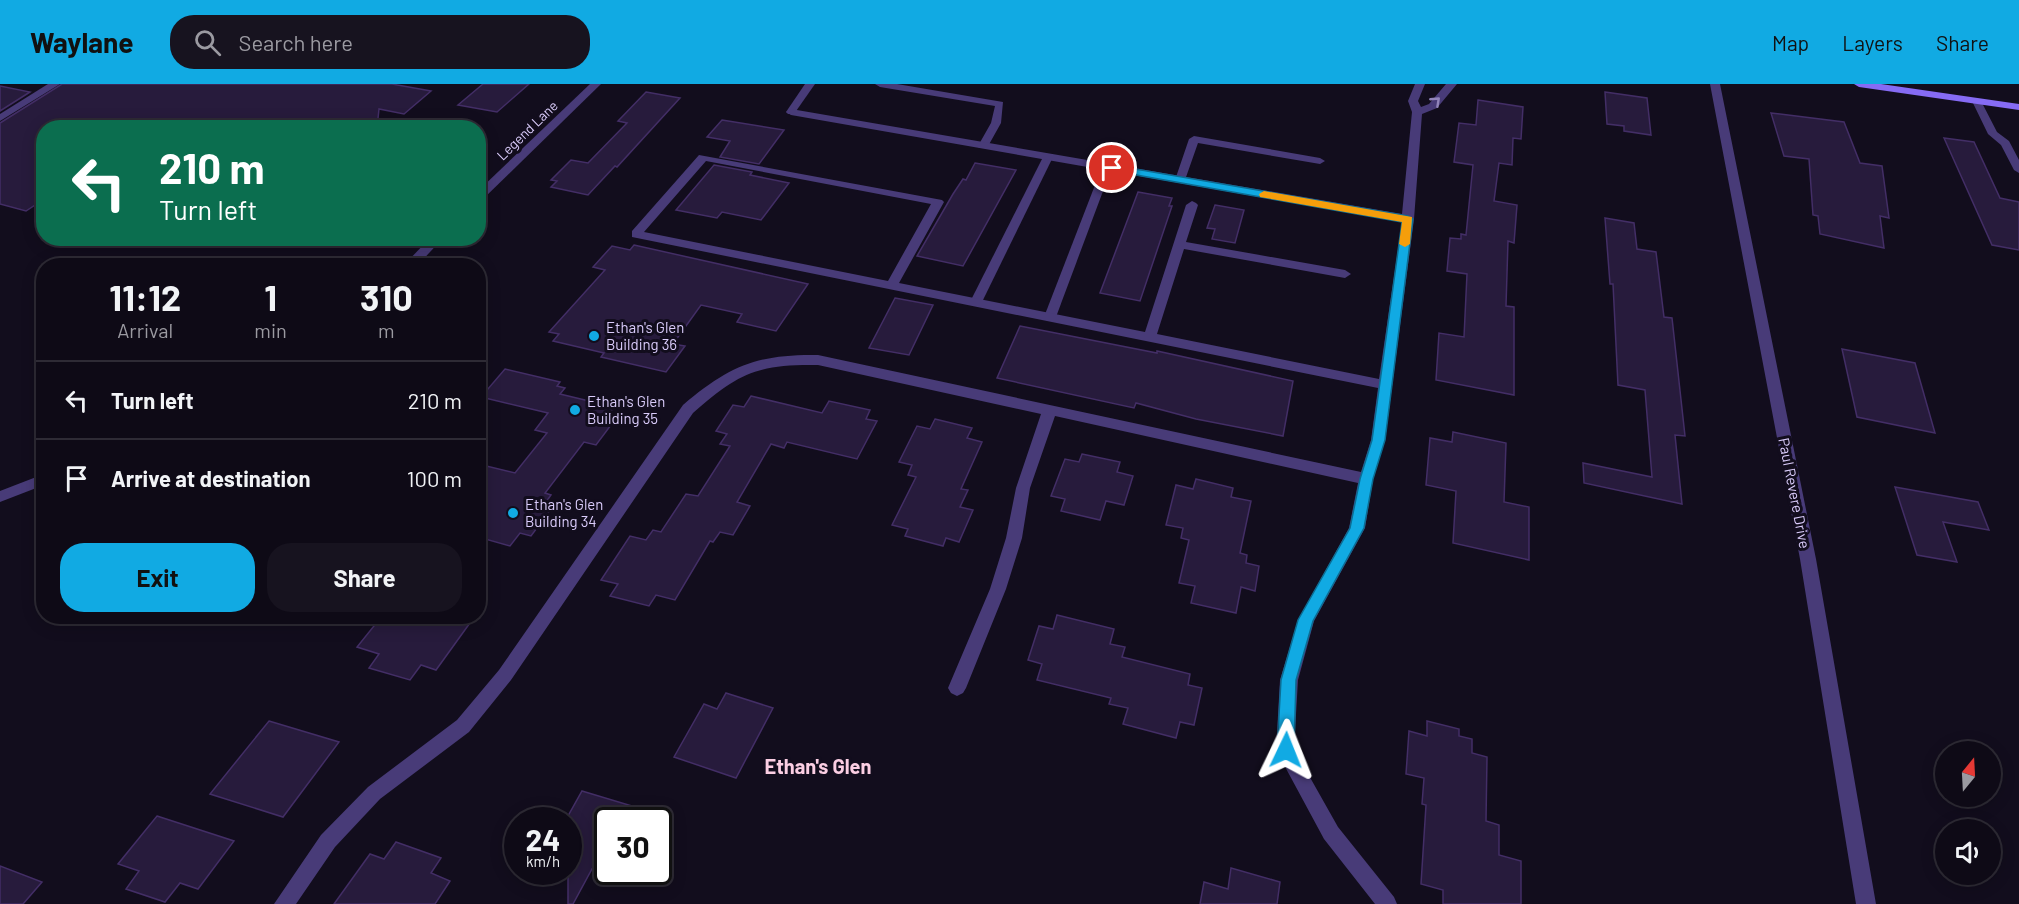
<!DOCTYPE html>
<html lang="en">
<head>
<meta charset="utf-8">
<style>
  body { margin:0; font-family:Barlow,sans-serif; background:#17131f; color:#f1f3f6; height:100vh; display:flex; flex-direction:column; font-size:22px; white-space:nowrap }
  * { box-sizing:border-box; margin:0 }
  p { font-size:20px; color:#9b9aa1 }
  .icon { flex:none; width:33px; height:33px; fill:none; stroke:currentColor; stroke-width:2; stroke-linecap:round; stroke-linejoin:round }
  .map { position:relative; flex:1; overflow:hidden }
  .panel { position:absolute; left:36px; top:174px; width:450px; height:366px; display:flex; flex-direction:column; background:#0e0a16; border-radius:24px; box-shadow:0 3px 15px #0003,0 0 0 2px #2e2b35 }
  .panel>* { flex:none }
  .top-card { position:absolute; left:36px; top:36px; width:450px; height:126px; border-radius:24px; box-shadow:0 3px 15px #0003,0 0 0 2px #2e2b35; background:#0b6e4f; color:#fff; overflow:hidden }
  .needle { width:39px; rotate:18deg }
  .tools { position:absolute; left:1935px; top:657px; display:grid; gap:12px }
  .tools a { display:grid; place-items:center; width:66px; height:66px; border-radius:50%; background:#0e0a16; box-shadow:0 3px 15px #0003,0 0 0 2px #2e2b35; font-size:30px }
  .speed { position:absolute; left:504px; top:723px; display:flex; gap:12px; font-size:30px; font-weight:700; text-align:center }
  .speed>* { display:grid; place-content:center; width:78px; height:78px; border-radius:50%; background:#0e0a16; box-shadow:0 3px 15px #0003,0 0 0 2px #2e2b35; line-height:1 }
  .speed small { font-size:15px; font-weight:400 }
  .speed .limit { border:3px solid #111; border-radius:9px; background:#fff; color:#111 }
  .pin { position:absolute; display:grid; place-items:center; width:51px; height:51px; color:#fff; margin:-26px; border:3px solid #fff; border-radius:50%; box-shadow:0 2px 6px #0007 }
  .me { position:absolute; width:66px; margin:-33px; rotate:2deg; stroke-linejoin:round; filter:drop-shadow(0 0 4px #0008) }
  .turn { display:flex; align-items:center; gap:21px; height:126px; padding:0 24px; font-size:27px }
  .turn .icon { width:78px; height:78px; stroke-width:2.5 }
  .turn b { display:block; font-size:42px; line-height:51px }
  .eta { display:flex; justify-content:space-evenly; align-items:center; height:102px; text-align:center }
  .eta b { font-size:36px; font-weight:700; line-height:42px }
  .cta { display:flex; gap:12px; margin-top:auto; padding:12px 24px }
  .cta a { flex:1; height:69px; border-radius:24px; background:#11aae3; color:#111; font-size:24px; font-weight:700; line-height:69px; text-align:center }
  .cta a+a { background:#17131f; color:#f1f3f6 }
  ul { padding:0; list-style:none }
  li { display:flex; align-items:center; gap:18px; height:78px; padding:0 24px; border-top:2px solid #2e2b35 }
  li div { flex:1 }
  li b { display:block; font-size:22px }
  li em { font-style:normal }
  header { display:flex; align-items:center; gap:36px; box-sizing:border-box; height:84px; padding:0 30px; background:#11aae3; color:#111 }
  header strong { font-size:28px }
  nav { display:flex; gap:33px; margin-inline-start:auto; font-size:21px }
  .search { width:420px; height:54px; background:#17131f; display:flex; align-items:center; gap:15px; box-sizing:border-box; padding:0 21px; border-radius:24px; color:#9b9aa1; font-size:22px }
  .map>svg:first-child { display:block }
</style>
</head>
<body>
<header>
<strong>Waylane</strong>
<div class="search"><svg class="icon" aria-label="search" viewBox="0 0 24 24"><circle cx="10" cy="10" r="6"/><path d="M15 15l6 6"/></svg>Search here</div>
<nav><a>Map</a><a>Layers</a><a>Share</a></nav>
</header>
<div class="map">
<svg width="2019" height="820" viewBox="0 0 2019 820">
  <rect width="100%" height="100%" fill="#120d1d"/>
  <g fill="#271b3c" stroke="#432e66" stroke-width="1.5">
    <path d="M 62,0 L 392,0 L 431,7 L 404,30 L 379,25 L 377,44 L 44,44 L 44,115 L 26,127 L 0,120 L 0,39 Z"/>
    <path d="M 483,0 L 529,0 L 497,28 L 458,21 Z"/>
    <path d="M 0,2 L 30,8 L 0,27 Z"/>
    <path d="M 646,8 L 680,14 L 617,83 L 615,82 L 588,111 L 551,103 L 557,97 L 551,96 L 571,76 L 588,79 L 627,39 L 618,37 Z"/>
    <path d="M 1605,8 L 1647,14 L 1651,51 L 1624,47 L 1624,42 L 1607,40 Z"/>
    <path d="M 1478,16 L 1523,23 L 1521,55 L 1513,54 L 1512,81 L 1499,79 L 1494,117 L 1517,121 L 1514,159 L 1508,157 L 1506,222 L 1514,223 L 1514,311 L 1436,296 L 1439,249 L 1464,253 L 1467,190 L 1447,187 L 1450,154 L 1461,155 L 1461,150 L 1466,151 L 1473,81 L 1454,78 L 1459,39 L 1476,41 Z"/>
    <path d="M 1771,29 L 1844,38 L 1860,79 L 1882,82 L 1889,134 L 1880,132 L 1884,164 L 1820,150 L 1818,132 L 1813,131 L 1809,75 L 1784,72 Z"/>
    <path d="M 722,36 L 784,46 L 759,80 L 720,73 L 730,57 L 707,53 Z"/>
    <path d="M 1944,54 L 1974,58 L 2000,114 L 2019,118 L 2019,166 L 1992,161 Z"/>
    <path d="M 975,79 L 1016,86 L 963,182 L 917,172 L 953,110 L 963,95 L 966,96 Z"/>
    <path d="M 714,81 L 752,88 L 750,91 L 789,99 L 761,136 L 722,128 L 717,134 L 676,126 Z"/>
    <path d="M 1138,108 L 1172,114 L 1169,122 L 1172,122 L 1140,217 L 1100,209 Z"/>
    <path d="M 1215,121 L 1244,126 L 1235,159 L 1212,155 L 1215,145 L 1207,144 Z"/>
    <path d="M 1605,134 L 1634,139 L 1637,165 L 1656,168 L 1664,233 L 1672,234 L 1685,352 L 1675,351 L 1682,420 L 1584,399 L 1583,379 L 1652,393 L 1645,306 L 1618,301 L 1613,200 L 1610,200 Z"/>
    <path d="M 634,161 L 808,200 L 776,247 L 737,238 L 742,230 L 701,221 L 673,260 L 685,262 L 666,288 L 601,273 L 604,269 L 553,257 L 559,250 L 549,248 L 605,186 L 593,183 L 612,162 L 630,166 Z"/>
    <path d="M 895,214 L 933,221 L 909,271 L 869,264 Z"/>
    <path d="M 1020,242 L 1157,269 L 1157,267 L 1293,297 L 1283,352 L 1196,335 L 1136,319 L 1134,324 L 997,294 Z"/>
    <path d="M 1842,265 L 1915,279 L 1935,349 L 1857,333 Z"/>
    <path d="M 505,285 L 560,298 L 557,302 L 565,304 L 560,310 L 614,323 L 605,335 L 614,337 L 596,361 L 584,358 L 545,409 L 551,411 L 546,418 L 555,420 L 531,452 L 520,449 L 510,462 L 478,453 L 478,380 L 515,389 L 547,349 L 535,346 L 548,329 L 481,313 Z"/>
    <path d="M 751,312 L 822,329 L 829,317 L 870,326 L 866,335 L 877,337 L 857,375 L 787,358 L 784,364 L 771,360 L 737,418 L 750,422 L 733,451 L 720,448 L 713,458 L 710,457 L 675,516 L 656,511 L 649,522 L 610,512 L 618,500 L 601,496 L 630,452 L 646,456 L 653,446 L 661,448 L 686,410 L 698,412 L 730,362 L 720,360 L 727,350 L 716,347 L 733,321 L 744,323 Z"/>
    <path d="M 935,335 L 972,344 L 967,354 L 982,358 L 961,405 L 968,406 L 960,423 L 973,426 L 959,458 L 946,454 L 943,462 L 905,452 L 908,445 L 892,441 L 916,393 L 908,391 L 912,381 L 899,378 L 917,342 L 930,345 Z"/>
    <path d="M 1453,348 L 1506,359 L 1504,418 L 1529,423 L 1529,476 L 1453,459 L 1456,407 L 1426,401 L 1430,354 L 1452,358 Z"/>
    <path d="M 1082,370 L 1120,378 L 1117,388 L 1133,392 L 1124,421 L 1106,417 L 1100,436 L 1061,427 L 1065,415 L 1051,412 L 1065,375 L 1079,378 Z"/>
    <path d="M 1196,395 L 1233,404 L 1231,413 L 1251,417 L 1240,469 L 1247,471 L 1246,479 L 1259,482 L 1255,507 L 1241,503 L 1236,529 L 1191,519 L 1195,502 L 1179,499 L 1189,456 L 1181,454 L 1183,444 L 1166,441 L 1176,401 L 1193,405 Z"/>
    <path d="M 1895,403 L 1978,418 L 1989,446 L 1943,438 L 1957,478 L 1917,471 Z"/>
    <path d="M 1057,531 L 1114,545 L 1110,560 L 1125,563 L 1122,573 L 1190,590 L 1188,601 L 1202,604 L 1194,641 L 1180,638 L 1176,654 L 1123,640 L 1128,624 L 1109,620 L 1111,614 L 1037,596 L 1042,580 L 1028,576 L 1039,542 L 1053,545 Z"/>
    <path d="M 382,532 L 475,532 L 436,586 L 421,581 L 410,596 L 369,584 L 379,570 L 357,563 Z"/>
    <path d="M 726,609 L 773,624 L 736,694 L 674,673 L 704,620 L 717,625 Z"/>
    <path d="M 269,637 L 339,658 L 283,733 L 210,710 Z"/>
    <path d="M 1427,637 L 1459,645 L 1459,652 L 1472,655 L 1472,669 L 1487,673 L 1486,737 L 1499,741 L 1499,771 L 1521,777 L 1521,820 L 1443,820 L 1443,806 L 1421,800 L 1426,721 L 1422,720 L 1424,694 L 1406,690 L 1409,647 L 1427,652 Z"/>
    <path d="M 582,707 L 662,731 L 662,736 L 608,736 L 608,790 L 592,785 L 573,820 L 568,820 L 568,732 Z"/>
    <path d="M 157,732 L 234,757 L 198,805 L 180,799 L 165,818 L 126,805 L 139,787 L 118,780 Z"/>
    <path d="M 396,758 L 441,774 L 431,789 L 450,797 L 435,820 L 334,820 L 370,770 L 384,775 Z"/>
    <path d="M 0,782 L 42,798 L 23,820 L 0,820 Z"/>
    <path d="M 1231,784 L 1280,798 L 1277,820 L 1200,820 L 1204,798 L 1228,805 Z"/>
  </g>
  <g fill="none" stroke-linecap="round" stroke-linejoin="round">
    <g fill="#483b78" fill-rule="evenodd">
      <path d="M 48,0 L 60,0 L 0,37 L 0,30 Z"/>
      <path d="M 805,0 L 815,0 L 794,30 L 788,30 L 786,28 Z"/>
      <path d="M 875,0 L 897,0 L 1003,18 L 1001,39 L 987,64 L 979,64 L 978,62 L 991,39 L 995,22 L 880,3 Z"/>
      <path d="M 1974,15 L 1980,15 L 1997,48 L 2009,57 L 2019,76 L 2019,89 L 2014,86 L 2001,61 L 1988,50 L 1972,17 Z"/>
      <path d="M 1194,52 L 1320,74 L 1325,77 L 1320,80 L 1198,59 L 1185,96 L 1184,98 L 1176,98 L 1175,96 L 1189,55 Z"/>
      <path d="M 1048,70 L 1053,73 L 982,218 L 980,221 L 972,221 L 970,218 L 1043,73 Z"/>
      <path d="M 1107,80 L 1112,83 L 1056,233 L 1050,237 L 1046,236 L 1044,233 L 1102,83 Z"/>
      <path d="M 44,390 L 44,401 L 0,418 L 0,407 Z"/>
    </g>
    <g fill="#483b78" fill-rule="evenodd">
      <path d="M 590,0 L 601,0 L 482,116 L 478,117 L 478,107 Z"/>
      <path d="M 1415,0 L 1425,0 L 1418,17 L 1421,23 L 1429,20 L 1446,0 L 1457,0 L 1437,24 L 1422,30 L 1414,135 L 1385,356 L 1373,395 L 1365,444 L 1314,537 L 1298,596 L 1294,665 L 1338,743 L 1394,813 L 1397,820 L 1375,820 L 1324,755 L 1276,666 L 1280,596 L 1298,536 L 1349,444 L 1358,399 L 1055,332 L 1030,404 L 1022,454 L 1006,505 L 966,604 L 963,609 L 957,612 L 951,609 L 948,604 L 990,505 L 1006,454 L 1016,404 L 1041,330 L 818,281 C 758,280 738,289 693,329 L 511,596 L 469,648 L 380,715 L 335,763 L 296,820 L 274,820 L 321,751 L 368,703 L 457,636 L 499,586 L 683,321 C 729,282 757,270 818,271 L 1361,388 L 1371,356 L 1378,304 L 632,153 L 632,147 L 699,71 L 942,116 L 944,118 L 899,199 L 1145,248 L 1186,121 L 1192,117 L 1196,119 L 1198,121 L 1186,158 L 1345,186 L 1351,190 L 1345,194 L 1184,165 L 1157,250 L 1379,295 L 1402,138 L 791,31 L 786,28 L 791,25 L 1402,130 L 1412,28 L 1408,17 ZM 706,77 L 931,120 L 888,197 L 644,148 Z"/>
      <path d="M 1710,0 L 1720,0 L 1816,475 L 1876,820 L 1856,820 L 1800,475 Z"/>
      <path d="M 430,154 L 443,154 L 417,182 L 403,182 Z"/>
    </g>
    <path fill="#866bf4" fill-rule="evenodd" d="M 1854,0 L 1881,0 L 2019,20 L 2019,26 L 1859,3 Z"/>
  </g>
  <defs><path id="oneway-chevron" d="M-2-3.5L2.5 0L-2 3.5" fill="none" stroke-width="1.6" stroke-linecap="round" stroke-linejoin="round" transform="scale(1.5)"/></defs>
  <use stroke="#9184ba" href="#oneway-chevron" transform="translate(1436 17) rotate(-43)"/>
  <path fill="#11aae3" stroke="#0b6e94" stroke-width="1.5" d="M 1112,81 L 1408,132 L 1413,135 L 1385,356 L 1373,395 L 1364,444 L 1313,537 L 1296,596 L 1294,666 L 1291,671 L 1286,673 L 1280,671 L 1277,666 L 1281,596 L 1298,536 L 1350,444 L 1360,395 L 1372,356 L 1402,138 L 1108,86 L 1108,82 Z"/>
  <path fill="#f59e0b" d="M 1264,107 L 1412,133 L 1410,160 L 1405,163 L 1399,160 L 1402,138 L 1260,113 L 1259,110 Z"/>
  <g fill="#11aae3" stroke="#120d1d" stroke-width="2">
    <circle cx="594" cy="252" r="6"/>
    <circle cx="575" cy="326" r="6"/>
    <circle cx="513" cy="429" r="6"/>
  </g>
  <g text-anchor="middle" dominant-baseline="central" stroke-width="6" stroke-linejoin="round" paint-order="stroke">
    <g font-size="14" fill="#daccfb" stroke="#120d1d">
      <text transform="translate(527 46) rotate(-44)">Legend Lane</text>
    </g>
    <g font-size="15" fill="#daccfb" stroke="#120d1d" text-anchor="start">
      <text x="606" y="243">Ethan's Glen<tspan x="606" dy="17">Building 36</tspan></text>
      <text x="587" y="317">Ethan's Glen<tspan x="587" dy="17">Building 35</tspan></text>
      <text x="525" y="420">Ethan's Glen<tspan x="525" dy="17">Building 34</tspan></text>
    </g>
    <g font-size="15" fill="#daccfb" stroke="#120d1d">
      <text transform="translate(1795 409) rotate(79)">Paul Revere Drive</text>
    </g>
    <g font-size="20" font-weight="bold" fill="#fbcee3" stroke="#120d1d">
      <text x="818" y="682">Ethan's Glen</text>
    </g>
  </g>
</svg>
<div class="tools">
<a><svg class="needle" viewBox="-14 -14 28 28"><path d="M0-13l5 13h-10z" fill="#e53935"/><path d="M0 13l5-13h-10z" fill="#9b9aa1"/></svg></a>
<a><svg class="icon" aria-label="sound" viewBox="0 0 24 24"><path d="M4 9h4l5-4v14l-5-4H4zM17 9q2 3 0 6"/></svg></a>
</div>
<div class="speed"><div>24<small>km/h</small></div><div class="limit">30</div></div>
<div class="pin" style="left:1112px;top:84px;background:#d93025"><svg class="icon" aria-label="arrive" viewBox="0 0 24 24"><path d="M6 21V4h12l-3 4 3 4H6"/></svg></div>
<svg class="me" style="left:1286px;top:666px" viewBox="-20 -20 40 40"><path d="M0-17L14 15 0 8-14 15z" fill="#11aae3" stroke="#fff" stroke-width="4"/></svg>
<div class="top-card">
<div class="turn"><svg class="icon" aria-label="left" viewBox="0 0 24 24"><path d="M17 20v-9H6M10 6l-5 5 5 5"/></svg><div><b>210 m</b>Turn left</div></div>
</div>
<section class="panel">
<div class="eta">
<div><b>11:12</b><p>Arrival</p></div>
<div><b>1</b><p>min</p></div>
<div><b>310</b><p>m</p></div>
</div>
<ul>
<li><svg class="icon" aria-label="left" viewBox="0 0 24 24"><path d="M17 20v-9H6M10 6l-5 5 5 5"/></svg><div><b>Turn left</b></div><em>210 m</em></li>
<li><svg class="icon" aria-label="arrive" viewBox="0 0 24 24"><path d="M6 21V4h12l-3 4 3 4H6"/></svg><div><b>Arrive at destination</b></div><em>100 m</em></li>
</ul>
<div class="cta"><a>Exit</a><a>Share</a></div>
</section>
</div>
</body>
</html>
